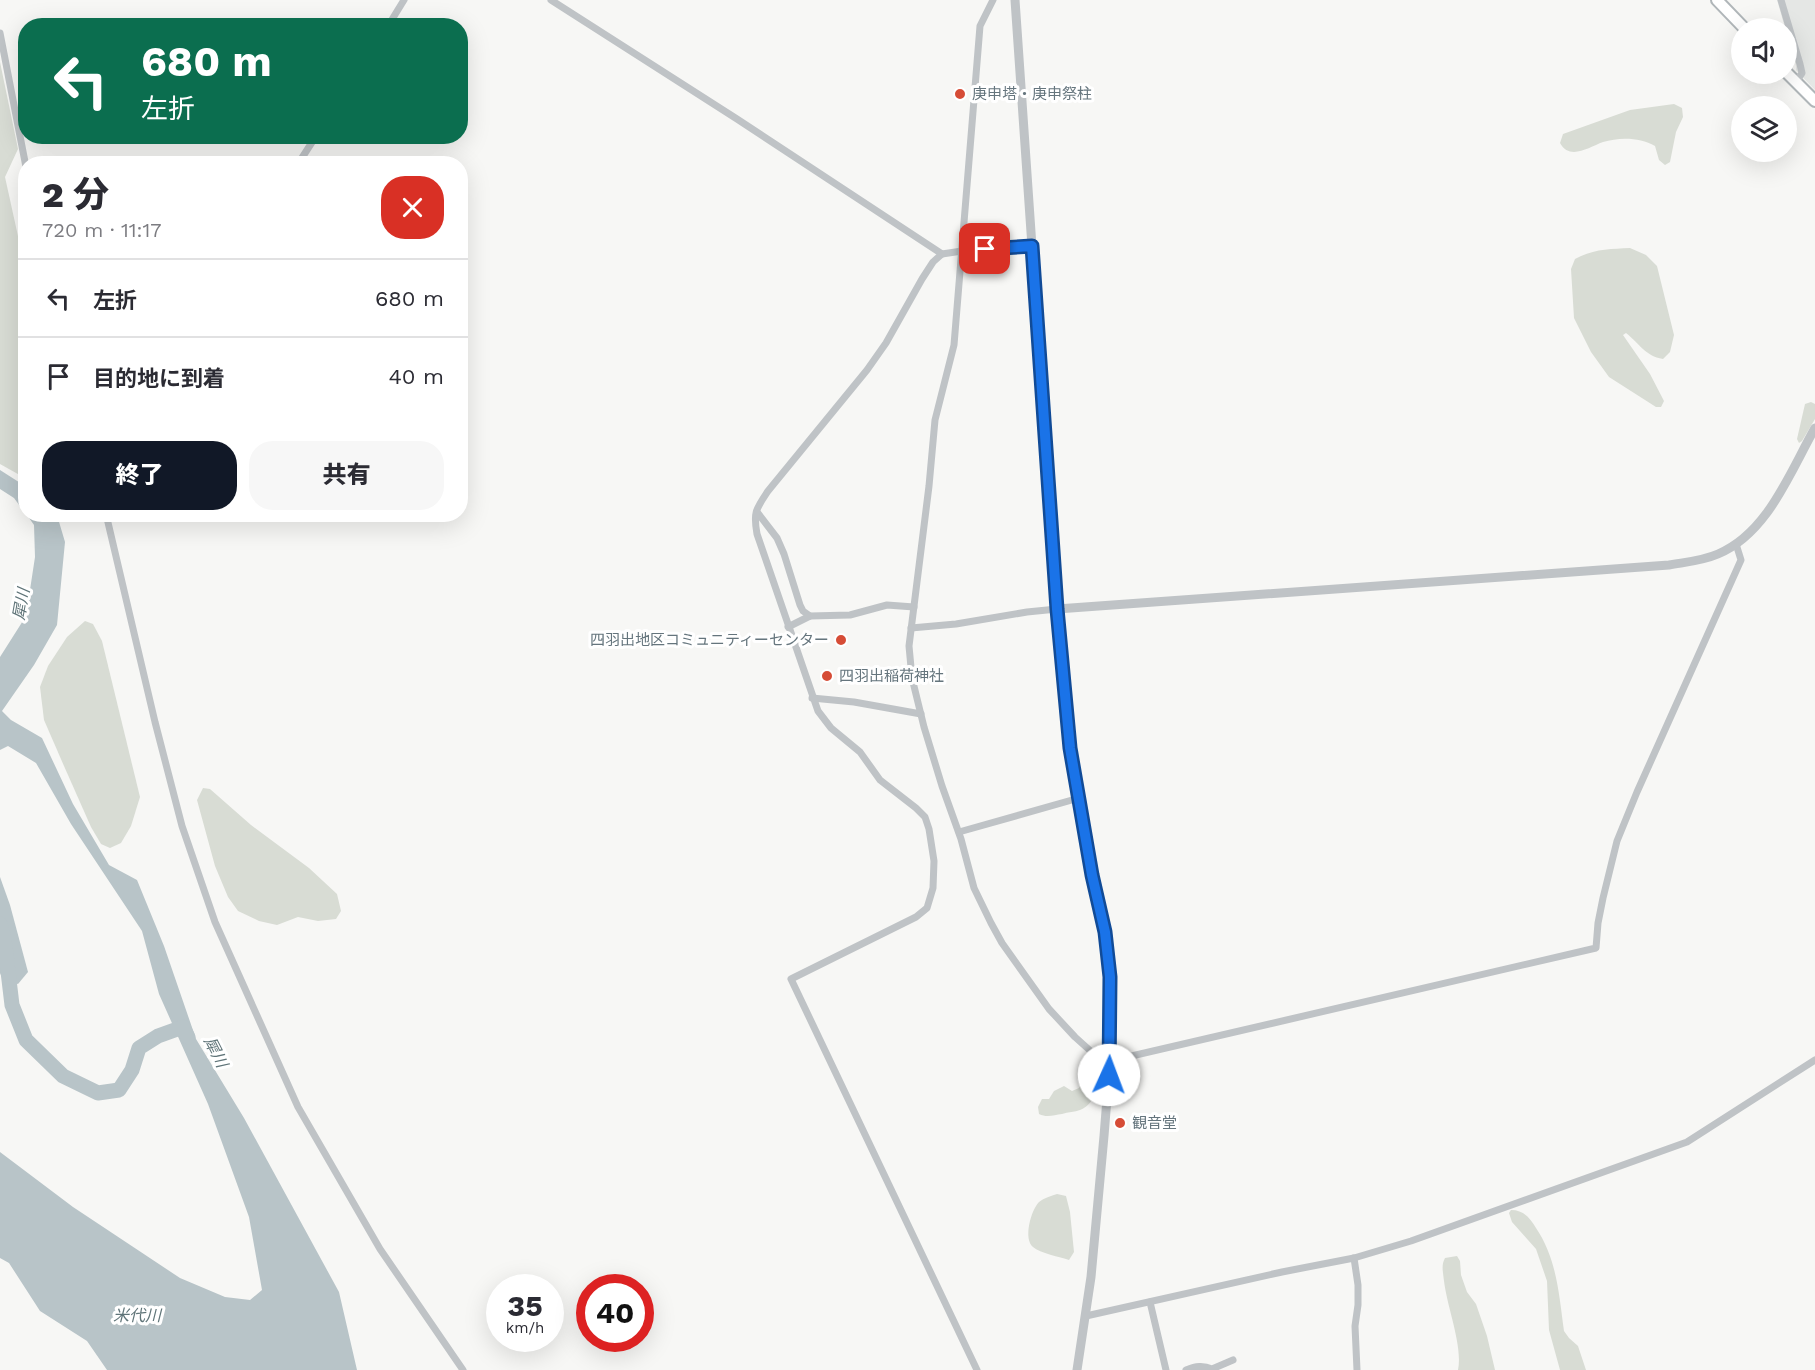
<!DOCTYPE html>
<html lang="ja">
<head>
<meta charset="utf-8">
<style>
  body { margin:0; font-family:"Work Sans","Noto Sans JP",sans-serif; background:#f7f7f7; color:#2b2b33; height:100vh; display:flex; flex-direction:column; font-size:22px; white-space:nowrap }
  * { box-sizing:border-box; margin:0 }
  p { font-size:20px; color:#7c7c81 }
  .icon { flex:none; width:33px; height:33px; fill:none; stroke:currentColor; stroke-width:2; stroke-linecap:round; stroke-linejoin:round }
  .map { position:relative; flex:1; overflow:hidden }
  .sheet { position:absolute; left:18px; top:156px; width:450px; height:366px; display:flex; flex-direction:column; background:#fff; border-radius:24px; box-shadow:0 6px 24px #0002 }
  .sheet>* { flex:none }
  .guide { position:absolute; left:18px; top:18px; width:450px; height:126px; border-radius:24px; box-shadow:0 6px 24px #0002; background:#0b6e4f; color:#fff; overflow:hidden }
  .tools { position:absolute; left:1731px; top:18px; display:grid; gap:12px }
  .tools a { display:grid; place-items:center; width:66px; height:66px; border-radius:50%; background:#fff; box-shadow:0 6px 24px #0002; font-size:30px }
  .speed { position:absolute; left:486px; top:1274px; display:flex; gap:12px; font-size:30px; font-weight:700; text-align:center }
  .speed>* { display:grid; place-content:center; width:78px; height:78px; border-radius:50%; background:#fff; box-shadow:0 6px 24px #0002; line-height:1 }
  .speed small { font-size:15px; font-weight:400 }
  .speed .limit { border:9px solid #d22; background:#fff; color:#111 }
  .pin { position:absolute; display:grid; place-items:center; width:51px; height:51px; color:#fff; margin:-26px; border-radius:12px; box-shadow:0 3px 9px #0006 }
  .me { position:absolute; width:66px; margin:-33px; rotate:2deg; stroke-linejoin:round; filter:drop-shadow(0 0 4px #0008) }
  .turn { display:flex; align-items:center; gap:21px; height:126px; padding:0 24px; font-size:27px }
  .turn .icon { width:78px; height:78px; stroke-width:2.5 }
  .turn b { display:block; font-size:42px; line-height:51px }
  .round { display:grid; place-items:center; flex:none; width:63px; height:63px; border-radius:24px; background:#f7f7f7 }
  .headline { display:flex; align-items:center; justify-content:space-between; height:102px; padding:0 24px }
  h1 { font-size:36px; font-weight:800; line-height:45px }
  .primary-button { display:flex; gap:12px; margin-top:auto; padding:12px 24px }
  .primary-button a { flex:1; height:69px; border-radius:24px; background:#111827; color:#fff; font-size:24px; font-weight:800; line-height:69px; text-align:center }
  .primary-button a+a { background:#f7f7f7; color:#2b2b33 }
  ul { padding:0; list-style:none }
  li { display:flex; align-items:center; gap:18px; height:78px; padding:0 24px; border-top:2px solid #e1e1e2 }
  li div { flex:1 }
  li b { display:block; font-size:22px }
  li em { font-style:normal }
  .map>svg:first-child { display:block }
</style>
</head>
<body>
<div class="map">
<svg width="1815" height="1370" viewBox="0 0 1815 1370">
  <rect width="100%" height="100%" fill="#f7f7f5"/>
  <path fill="#e5e7e5" d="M 1777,0 L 1815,0 L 1815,90 L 1796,70 L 1796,66 L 1786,28 L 1785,28 Z"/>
  <g fill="#d8dcd4">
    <path d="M 0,62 L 18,149 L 5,177 L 25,268 L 25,478 L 0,464 Z"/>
    <path d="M 1674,104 L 1682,108 L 1683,117 L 1676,132 L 1670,162 L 1665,165 L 1659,160 L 1655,146 C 1640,137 1619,137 1603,142 C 1589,147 1570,161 1560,143 L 1563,134 L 1630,110 Z"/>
    <path d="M 1630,248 L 1646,255 L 1657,266 L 1674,335 L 1670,352 L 1663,359 C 1645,356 1640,344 1626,333 L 1623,335 L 1650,374 L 1664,401 L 1661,407 L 1656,407 L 1609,377 L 1591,352 L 1574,318 L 1571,269 L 1575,259 C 1593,249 1610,249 1630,248 Z"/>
    <path d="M 1811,402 L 1815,404 L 1815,419 L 1802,441 L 1799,443 L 1797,439 L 1805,404 Z"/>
    <path d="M 85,621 L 93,624 L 102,641 L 140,797 L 131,826 L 121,843 L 110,848 L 101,844 L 91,827 L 64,766 L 44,720 L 40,687 L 48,666 L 67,637 Z"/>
    <path d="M 203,788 L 210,789 L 251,825 L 309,868 L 337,894 L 341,911 L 336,919 L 318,921 L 298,917 L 277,925 L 259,921 L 238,911 L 228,897 L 215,866 L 197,800 Z"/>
    <path d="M 1095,1066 C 1103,1080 1096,1104 1080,1110 C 1075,1112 1068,1112 1062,1114 C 1054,1115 1047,1118 1039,1114 L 1038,1107 L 1042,1099 L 1049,1099 L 1054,1091 L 1064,1086 L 1072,1091 L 1079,1088 L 1085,1072 L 1089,1067 Z"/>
    <path d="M 1057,1194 L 1066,1196 L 1070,1212 L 1074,1252 L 1069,1260 C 1060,1257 1040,1253 1033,1247 C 1023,1239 1031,1210 1039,1202 C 1044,1198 1051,1196 1057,1194 Z"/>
    <path d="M 1511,1210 C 1524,1210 1530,1218 1536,1228 C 1557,1259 1559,1295 1564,1331 L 1569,1338 L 1578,1346 L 1586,1370 L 1560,1370 L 1549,1330 L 1547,1281 L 1536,1249 L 1512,1222 L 1509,1213 Z"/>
    <path d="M 1457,1256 L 1460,1261 L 1461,1275 L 1467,1292 L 1476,1304 L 1487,1336 L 1495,1370 L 1458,1370 C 1463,1346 1447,1307 1444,1281 C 1443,1272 1441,1265 1445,1258 Z"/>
  </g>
  <g fill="#b8c4c8">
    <path d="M 0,470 L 25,486 L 25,513 L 14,498 L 0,489 Z"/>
    <path d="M 27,515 L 57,515 L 65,542 L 57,625 L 34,665 L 2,711 L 11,720 L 42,738 L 73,804 L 109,865 L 137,880 L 164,946 L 196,1039 L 244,1118 L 339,1292 L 357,1370 L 107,1370 L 87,1341 L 40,1311 L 9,1263 L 0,1258 L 0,1152 L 73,1207 L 180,1278 L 225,1297 L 250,1300 L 262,1290 L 249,1217 L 208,1104 L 159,994 L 142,931 L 71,824 L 36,763 L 8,746 L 0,750 L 0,657 L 26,616 L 35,557 L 34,525 Z"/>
    <path d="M 0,877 L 10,905 L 28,972 L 18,984 L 3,980 L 0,973 Z"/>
  </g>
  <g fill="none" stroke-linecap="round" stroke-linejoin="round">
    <path stroke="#b8c4c8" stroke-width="15" d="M 0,924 L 4,938 L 12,1005 L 26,1040 L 63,1076 L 98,1093 L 119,1090 L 132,1070 L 139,1048 L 158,1036 L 183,1027 L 188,1037"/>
    <g stroke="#b0b6b9" stroke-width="14">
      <g id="primary">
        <path d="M 1717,0 L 1744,28"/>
        <path d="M 1786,72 L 1815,101"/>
      </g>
    </g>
    <g stroke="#bfc3c6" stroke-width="7">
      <path d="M 551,0 L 737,119 L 942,254"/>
      <path d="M 993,0 L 980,26 L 954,345 L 935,420 L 929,486 L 909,646 L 912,678 L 924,727 L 942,786 L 961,839 L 974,888 L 991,923 L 1002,943 L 1049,1009 L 1075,1037 L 1095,1055 L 1110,1061 L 1596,948 L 1598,923 L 1603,898 L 1617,841 L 1637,792 L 1741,560 L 1736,544"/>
      <path d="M 1781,0 L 1800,64 L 1802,73 L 1796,82"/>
      <path d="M 388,26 L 404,0"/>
      <path d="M 0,33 L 26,167"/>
      <path d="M 298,164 L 316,136"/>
      <path d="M 757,512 L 777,538 L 784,554 L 800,605 L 803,611 L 810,616"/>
      <path d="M 106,514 L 155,722 L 182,826 L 215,922 L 298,1107 L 380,1249 L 463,1370"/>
      <path d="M 788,627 L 810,616 L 850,615 L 887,605 L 914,607"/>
      <path d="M 911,628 L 956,624 L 1027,612 L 1057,609"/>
      <path d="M 812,698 L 854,702 L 921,714"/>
      <path d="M 959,832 L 1079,798"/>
      <path d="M 1354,1258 L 1358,1285 L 1358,1305 L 1355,1326 L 1357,1370"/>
      <path d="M 1150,1302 L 1166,1370"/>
      <path d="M 1086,1316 L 1282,1272 L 1354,1258 L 1411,1241 L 1687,1142 L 1815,1060"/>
      <path d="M 977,1370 L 791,979 L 916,917 L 927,908 L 933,888 L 934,861 L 929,829 L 925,817 L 916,808 L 880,780 L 860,752 L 831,728 L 818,711 L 757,534 C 753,512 756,509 768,491 L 867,370 L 886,343 L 922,279 L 933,262 L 942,254 L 962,251 L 1032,246"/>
      <path d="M 1186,1370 C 1196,1366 1203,1365 1212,1369 L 1233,1360"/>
    </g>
    <g stroke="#bfc3c6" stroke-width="9">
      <path d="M 1015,0 L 1057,609 L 1070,748 L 1092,875 L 1105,932 L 1110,977 L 1110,1061 L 1104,1136 L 1091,1277 L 1077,1370"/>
      <path d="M 1057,609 L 1669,565 C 1686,562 1702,561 1718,554 C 1768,533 1790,472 1815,428"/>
    </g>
    <use href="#primary" stroke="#fff" stroke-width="10"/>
  </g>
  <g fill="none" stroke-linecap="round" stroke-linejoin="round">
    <g stroke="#114b97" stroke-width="15">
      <path id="route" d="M 985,249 L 1032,246 L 1057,609 L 1070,748 L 1092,875 L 1105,932 L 1110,977 L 1109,1075"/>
    </g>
    <use href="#route" stroke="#1a73e8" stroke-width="10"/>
  </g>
  <g fill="#d64c36" stroke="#fff" stroke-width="2">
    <circle cx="960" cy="94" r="6"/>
    <circle cx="841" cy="640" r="6"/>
    <circle cx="827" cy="676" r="6"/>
    <circle cx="1120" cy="1123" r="6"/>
  </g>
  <g text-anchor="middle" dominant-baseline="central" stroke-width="6" stroke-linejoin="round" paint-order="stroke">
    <g font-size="15" fill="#65757d" stroke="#fff" text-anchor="start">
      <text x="972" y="94">庚申塔・庚申祭柱</text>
      <text x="829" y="640" text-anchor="end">四羽出地区コミュニティーセンター</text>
      <text x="839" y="676">四羽出稲荷神社</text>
      <text x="1132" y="1123">観音堂</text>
    </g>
    <g font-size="16" font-style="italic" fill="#5f7478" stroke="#fff">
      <text transform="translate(21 604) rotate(-80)">犀川</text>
      <text transform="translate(216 1052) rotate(63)">犀川</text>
      <text x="137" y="1315">米代川</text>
    </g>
  </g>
</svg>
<div class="tools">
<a><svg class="icon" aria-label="sound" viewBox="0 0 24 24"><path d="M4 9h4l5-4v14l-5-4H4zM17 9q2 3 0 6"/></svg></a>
<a><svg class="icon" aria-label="layers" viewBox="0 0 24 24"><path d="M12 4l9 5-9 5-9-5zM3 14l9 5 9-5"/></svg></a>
</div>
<div class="speed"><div>35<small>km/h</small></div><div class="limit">40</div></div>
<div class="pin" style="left:985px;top:249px;background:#d93025"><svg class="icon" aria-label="arrive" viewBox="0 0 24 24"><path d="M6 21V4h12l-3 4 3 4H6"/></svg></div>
<svg class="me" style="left:1109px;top:1075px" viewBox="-20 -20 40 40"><circle r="19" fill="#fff"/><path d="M0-13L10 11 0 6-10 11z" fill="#1a73e8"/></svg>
<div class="guide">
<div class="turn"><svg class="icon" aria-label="left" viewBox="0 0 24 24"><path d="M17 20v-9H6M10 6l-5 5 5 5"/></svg><div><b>680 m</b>左折</div></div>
</div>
<section class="sheet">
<div class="headline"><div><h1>2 分</h1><p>720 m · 11:17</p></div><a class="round" style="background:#d93025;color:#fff"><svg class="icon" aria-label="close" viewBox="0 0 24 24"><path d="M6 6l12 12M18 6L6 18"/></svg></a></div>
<ul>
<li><svg class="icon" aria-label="left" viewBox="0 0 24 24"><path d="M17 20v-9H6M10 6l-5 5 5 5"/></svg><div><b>左折</b></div><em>680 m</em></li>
<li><svg class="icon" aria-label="arrive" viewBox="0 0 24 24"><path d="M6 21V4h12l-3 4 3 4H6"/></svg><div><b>目的地に到着</b></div><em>40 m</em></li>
</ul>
<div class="primary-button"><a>終了</a><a>共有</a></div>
</section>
</div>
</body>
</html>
